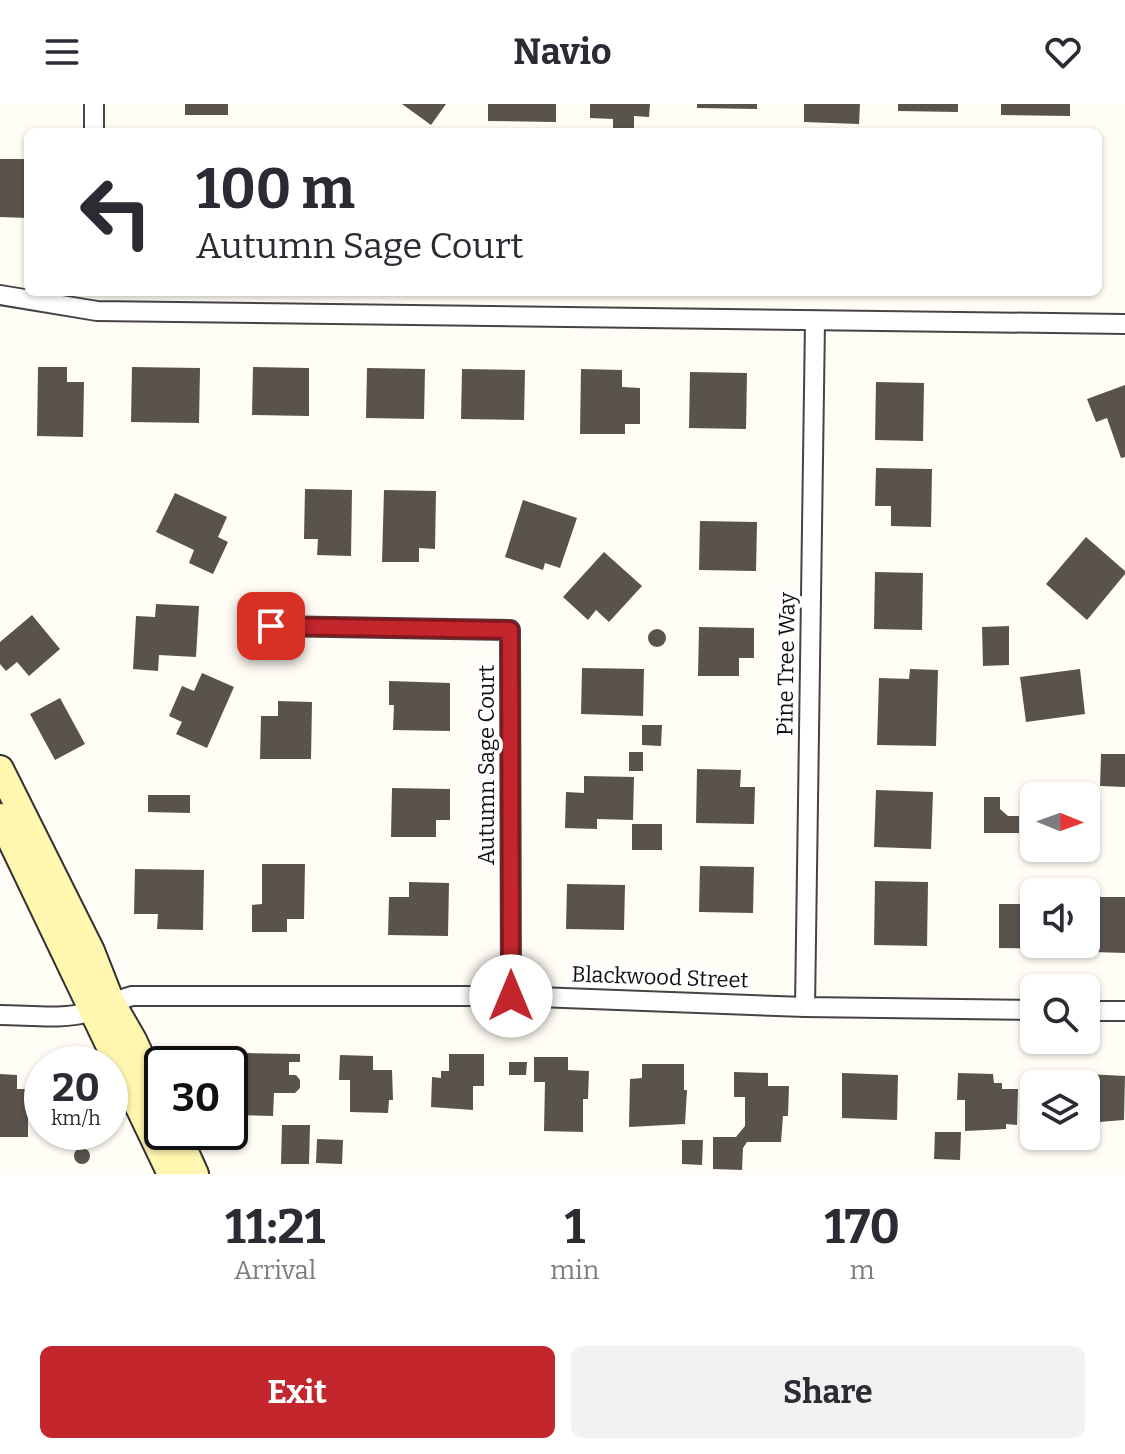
<!DOCTYPE html>
<html lang="en">
<head>
<meta charset="utf-8">
<style>
  body { margin:0; font-family:Bitter,serif; background:#f2f2f3; color:#2b2b33; height:100vh; display:flex; flex-direction:column; font-size:30px; white-space:nowrap }
  * { box-sizing:border-box; margin:0 }
  p { font-size:26px; color:#7c7c81 }
  .icon { flex:none; width:44px; height:44px; fill:none; stroke:currentColor; stroke-width:2; stroke-linecap:round; stroke-linejoin:round }
  .map { position:relative; height:1070px; overflow:hidden }
  .panel { display:flex; flex-direction:column; background:#fff; flex:1 }
  .panel>* { flex:none }
  .banner { position:absolute; left:24px; top:24px; width:1078px; height:168px; border-radius:12px; box-shadow:0 2px 6px #0004; background:#fff; color:#2b2b33; overflow:hidden }
  .needle { width:52px; rotate:91deg }
  .controls { position:absolute; left:1020px; top:678px; display:grid; gap:16px }
  .controls a { display:grid; place-items:center; width:80px; height:80px; border-radius:12px; background:#fff; box-shadow:0 2px 6px #0004; font-size:40px }
  .speed { position:absolute; left:24px; top:942px; display:flex; gap:16px; font-size:40px; font-weight:700; text-align:center }
  .speed>* { display:grid; place-content:center; width:104px; height:104px; border-radius:50%; background:#fff; box-shadow:0 2px 6px #0004; line-height:1 }
  .speed small { font-size:20px; font-weight:400 }
  .speed .limit { border:4px solid #111; border-radius:12px; background:#fff; color:#111 }
  .pin { position:absolute; display:grid; place-items:center; width:68px; height:68px; color:#fff; margin:-34px; border-radius:16px; box-shadow:0 4px 12px #0006 }
  .me { position:absolute; width:88px; margin:-44px; rotate:0deg; stroke-linejoin:round; filter:drop-shadow(0 0 6px #0008) }
  .turn { display:flex; align-items:center; gap:28px; height:168px; padding:0 40px; font-size:36px }
  .turn .icon { width:104px; height:104px; stroke-width:2.5 }
  .turn b { display:block; font-size:56px; line-height:68px }
  .eta { display:flex; justify-content:space-evenly; align-items:center; height:136px; text-align:center }
  .eta b { font-size:48px; font-weight:700; line-height:56px }
  .cta { display:flex; gap:16px; margin-top:auto; padding:16px 40px }
  .cta a { flex:1; height:92px; border-radius:12px; background:#c4262e; color:#fff; font-size:32px; font-weight:700; line-height:92px; text-align:center }
  .cta a+a { background:#f2f2f3; color:#2b2b33 }
  header { display:flex; justify-content:space-between; align-items:center; height:104px; padding:0 40px; background:#fff; font-size:36px; font-weight:700 }
  .map>svg:first-child { display:block }
</style>
</head>
<body>
<header><svg class="icon" aria-label="menu" viewBox="0 0 24 24"><path d="M4 6h16M4 12h16M4 18h16"/></svg>Navio<svg class="icon" aria-label="heart" viewBox="0 0 24 24"><path d="M12 20l-8-8c-3-5 5-10 8-4 3-6 11-1 8 4z"/></svg></header>
<div class="map">
<svg width="1125" height="1070" viewBox="0 0 1125 1070">
  <rect width="100%" height="100%" fill="#fffdf5"/>
  <g fill="#5a524d">
    <rect x="185" y="0" width="43" height="11"/>
    <path d="M 402,0 L 446,0 L 431,21 Z"/>
    <path d="M 488,0 L 556,0 L 556,18 L 488,17 Z"/>
    <path d="M 590,0 L 650,0 L 649,13 L 634,12 L 634,27 L 613,27 L 613,15 L 590,14 Z"/>
    <path d="M 697,0 L 757,0 L 757,5 L 697,4 Z"/>
    <path d="M 804,0 L 860,0 L 859,20 L 804,18 Z"/>
    <path d="M 898,0 L 958,0 L 958,8 L 898,7 Z"/>
    <path d="M 1001,0 L 1070,0 L 1070,12 L 1001,11 Z"/>
    <path d="M 0,55 L 28,55 L 28,114 L 0,113 Z"/>
    <path d="M 38,263 L 67,263 L 67,278 L 84,278 L 83,333 L 37,332 Z"/>
    <path d="M 132,263 L 200,264 L 199,319 L 131,318 Z"/>
    <path d="M 253,263 L 309,264 L 309,312 L 252,311 Z"/>
    <path d="M 367,264 L 425,265 L 424,315 L 366,314 Z"/>
    <path d="M 462,265 L 525,266 L 524,316 L 461,315 Z"/>
    <path d="M 581,265 L 622,266 L 622,283 L 640,284 L 640,320 L 625,320 L 625,330 L 580,330 Z"/>
    <path d="M 690,268 L 747,269 L 746,325 L 689,324 Z"/>
    <path d="M 876,278 L 924,279 L 923,337 L 875,336 Z"/>
    <path d="M 1125,281 L 1125,353 L 1121,354 L 1107,314 L 1096,318 L 1087,295 Z"/>
    <path d="M 876,364 L 932,365 L 931,423 L 891,422 L 891,402 L 875,402 Z"/>
    <path d="M 305,385 L 352,386 L 351,452 L 317,451 L 318,435 L 304,435 Z"/>
    <path d="M 384,386 L 436,387 L 435,445 L 419,444 L 419,458 L 382,458 Z"/>
    <path d="M 175,389 L 227,413 L 218,433 L 228,438 L 213,470 L 189,459 L 194,446 L 156,428 Z"/>
    <path d="M 523,396 L 577,414 L 560,464 L 545,459 L 543,466 L 505,453 Z"/>
    <path d="M 700,417 L 757,418 L 756,467 L 699,466 Z"/>
    <path d="M 1086,433 L 1125,467 L 1125,470 L 1087,516 L 1046,480 Z"/>
    <path d="M 604,448 L 642,482 L 609,518 L 596,506 L 588,516 L 563,493 Z"/>
    <path d="M 875,468 L 923,469 L 922,526 L 874,525 Z"/>
    <path d="M 156,500 L 199,502 L 196,553 L 159,551 L 158,567 L 133,565 L 136,512 L 155,513 Z"/>
    <path d="M 32,511 L 60,545 L 29,572 L 17,558 L 6,567 L 0,560 L 0,538 Z"/>
    <path d="M 1009,522 L 1009,561 L 983,562 L 982,523 Z"/>
    <path d="M 699,523 L 754,524 L 754,554 L 739,554 L 739,572 L 698,572 Z"/>
    <circle cx="657" cy="534" r="9"/>
    <path d="M 582,564 L 644,565 L 643,612 L 581,610 Z"/>
    <path d="M 910,565 L 938,566 L 936,642 L 877,641 L 879,574 L 909,575 Z"/>
    <path d="M 1080,565 L 1085,610 L 1026,618 L 1020,573 Z"/>
    <path d="M 202,569 L 234,583 L 207,644 L 176,630 L 182,618 L 169,612 L 182,582 L 194,587 Z"/>
    <path d="M 389,577 L 450,579 L 450,627 L 393,626 L 394,601 L 389,601 Z"/>
    <path d="M 60,594 L 85,640 L 55,656 L 30,610 Z"/>
    <path d="M 278,597 L 312,598 L 311,655 L 260,655 L 261,612 L 278,612 Z"/>
    <path d="M 642,621 L 662,621 L 661,642 L 642,641 Z"/>
    <rect x="629" y="648" width="14" height="19"/>
    <path d="M 1101,650 L 1125,650 L 1125,683 L 1100,682 Z"/>
    <path d="M 697,665 L 741,666 L 740,683 L 755,683 L 754,720 L 696,719 Z"/>
    <path d="M 584,672 L 634,673 L 633,716 L 597,715 L 597,725 L 565,724 L 566,688 L 584,689 Z"/>
    <path d="M 392,684 L 450,685 L 450,716 L 436,716 L 436,733 L 391,733 Z"/>
    <path d="M 876,686 L 933,688 L 931,745 L 874,743 Z"/>
    <path d="M 148,691 L 190,691 L 190,709 L 148,708 Z"/>
    <path d="M 984,693 L 1000,693 L 1000,705 L 1008,712 L 1019,712 L 1019,729 L 984,729 Z"/>
    <rect x="632" y="720" width="30" height="26"/>
    <path d="M 262,760 L 305,760 L 304,815 L 287,815 L 287,828 L 252,828 L 252,801 L 262,800 Z"/>
    <path d="M 700,762 L 754,763 L 753,809 L 699,808 Z"/>
    <path d="M 135,765 L 204,766 L 203,826 L 157,825 L 158,810 L 134,810 Z"/>
    <path d="M 875,777 L 928,778 L 927,842 L 874,841 Z"/>
    <path d="M 409,778 L 449,779 L 448,832 L 388,831 L 389,793 L 409,793 Z"/>
    <path d="M 567,780 L 625,781 L 624,826 L 566,825 Z"/>
    <path d="M 1094,793 L 1125,793 L 1125,849 L 1093,848 Z"/>
    <path d="M 999,800 L 1034,800 L 1034,840 L 1057,840 L 1057,845 L 999,844 Z"/>
    <path d="M 245,949 L 300,950 L 300,958 L 289,958 L 289,971 L 296,971 L 300,976 L 300,984 L 295,989 L 274,989 L 273,1012 L 234,1011 L 235,964 L 246,964 Z"/>
    <path d="M 449,950 L 484,950 L 484,982 L 473,982 L 473,1006 L 431,1003 L 432,973 L 441,974 L 441,967 L 449,967 Z"/>
    <path d="M 340,951 L 373,952 L 373,966 L 392,966 L 393,996 L 389,996 L 388,1009 L 350,1008 L 350,976 L 339,976 Z"/>
    <path d="M 534,953 L 568,953 L 568,966 L 589,967 L 588,995 L 583,995 L 583,1028 L 544,1027 L 545,978 L 534,978 Z"/>
    <path d="M 509,958 L 527,958 L 526,971 L 509,971 Z"/>
    <path d="M 642,960 L 684,960 L 684,986 L 687,986 L 685,1020 L 629,1023 L 630,975 L 642,974 Z"/>
    <path d="M 734,968 L 768,969 L 768,982 L 789,982 L 788,1012 L 783,1012 L 781,1038 L 747,1038 L 743,1044 L 742,1066 L 713,1065 L 713,1033 L 736,1033 L 745,1022 L 745,993 L 734,993 Z"/>
    <path d="M 842,969 L 898,971 L 897,1016 L 842,1014 Z"/>
    <path d="M 958,969 L 993,970 L 994,979 L 1002,979 L 1002,985 L 1018,985 L 1017,1021 L 1006,1020 L 1006,1025 L 965,1027 L 965,996 L 957,996 Z"/>
    <path d="M 1068,969 L 1125,972 L 1124,1016 L 1086,1019 L 1086,980 L 1068,980 Z"/>
    <path d="M 0,970 L 17,971 L 17,985 L 42,985 L 42,1006 L 28,1006 L 28,1033 L 0,1033 Z"/>
    <path d="M 282,1021 L 310,1021 L 309,1060 L 281,1060 Z"/>
    <path d="M 935,1028 L 961,1028 L 960,1056 L 934,1055 Z"/>
    <path d="M 317,1035 L 343,1036 L 342,1060 L 316,1059 Z"/>
    <path d="M 682,1036 L 703,1036 L 702,1061 L 682,1060 Z"/>
    <circle cx="82" cy="1052" r="8"/>
  </g>
  <g fill="none" stroke-linecap="round" stroke-linejoin="round">
    <g stroke="#444" stroke-width="22">
      <g id="street">
        <path d="M 94,0 L 94,28"/>
        <path d="M 0,191 L 97,207 L 1125,220"/>
        <path d="M 271,522 L 510,526 L 511,892"/>
        <path d="M 805,903 L 815,218"/>
        <path d="M 1086,907 L 1125,907"/>
        <path d="M 0,911 C 29,911 62,916 90,908 C 104,904 117,896 132,892 L 511,892 L 805,903 L 1034,906"/>
      </g>
    </g>
    <g stroke="#333" stroke-width="30">
      <g id="secondary">
        <path d="M 0,665 L 91,847 L 111,898 L 133,936 L 162,998"/>
        <path d="M 0,713 L 171,1070"/>
        <path d="M 176,1028 L 195,1070"/>
      </g>
    </g>
    <use href="#street" stroke="#fff" stroke-width="18"/>
    <use href="#secondary" stroke="#fff6b0" stroke-width="26"/>
  </g>
  <g fill="none" stroke-linecap="round" stroke-linejoin="round">
    <g stroke="#7f191e" stroke-width="20">
      <path id="route" d="M 271,522 L 510,526 L 511,892"/>
    </g>
    <use href="#route" stroke="#c4262e" stroke-width="14"/>
  </g>
  <g text-anchor="middle" dominant-baseline="central" stroke-width="8" stroke-linejoin="round" paint-order="stroke">
    <g font-size="22" fill="#111" stroke="#fff">
      <text transform="translate(786 560) rotate(-89)">Pine Tree Way</text>
      <text transform="translate(486 661) rotate(-90)">Autumn Sage Court</text>
      <text transform="translate(660 873) rotate(2)">Blackwood Street</text>
    </g>
  </g>
</svg>
<div class="controls">
<a><svg class="needle" viewBox="-14 -14 28 28"><path d="M0-13l5 13h-10z" fill="#e53935"/><path d="M0 13l5-13h-10z" fill="#7c7c81"/></svg></a>
<a><svg class="icon" aria-label="sound" viewBox="0 0 24 24"><path d="M4 9h4l5-4v14l-5-4H4zM17 9q2 3 0 6"/></svg></a>
<a><svg class="icon" aria-label="search" viewBox="0 0 24 24"><circle cx="10" cy="10" r="6"/><path d="M15 15l6 6"/></svg></a>
<a><svg class="icon" aria-label="layers" viewBox="0 0 24 24"><path d="M12 4l9 5-9 5-9-5zM3 14l9 5 9-5"/></svg></a>
</div>
<div class="speed"><div>20<small>km/h</small></div><div class="limit">30</div></div>
<div class="pin" style="left:271px;top:522px;background:#d93025"><svg class="icon" aria-label="arrive" viewBox="0 0 24 24"><path d="M6 21V4h12l-3 4 3 4H6"/></svg></div>
<svg class="me" style="left:511px;top:892px" viewBox="-20 -20 40 40"><circle r="19" fill="#fff"/><path d="M0-13L10 11 0 6-10 11z" fill="#c4262e"/></svg>
<div class="banner">
<div class="turn"><svg class="icon" aria-label="left" viewBox="0 0 24 24"><path d="M17 20v-9H6M10 6l-5 5 5 5"/></svg><div><b>100 m</b>Autumn Sage Court</div></div>
</div>
</div>
<section class="panel">
<div class="eta">
<div><b>11:21</b><p>Arrival</p></div>
<div><b>1</b><p>min</p></div>
<div><b>170</b><p>m</p></div>
</div>
<div class="cta"><a>Exit</a><a>Share</a></div>
</section>
</body>
</html>
